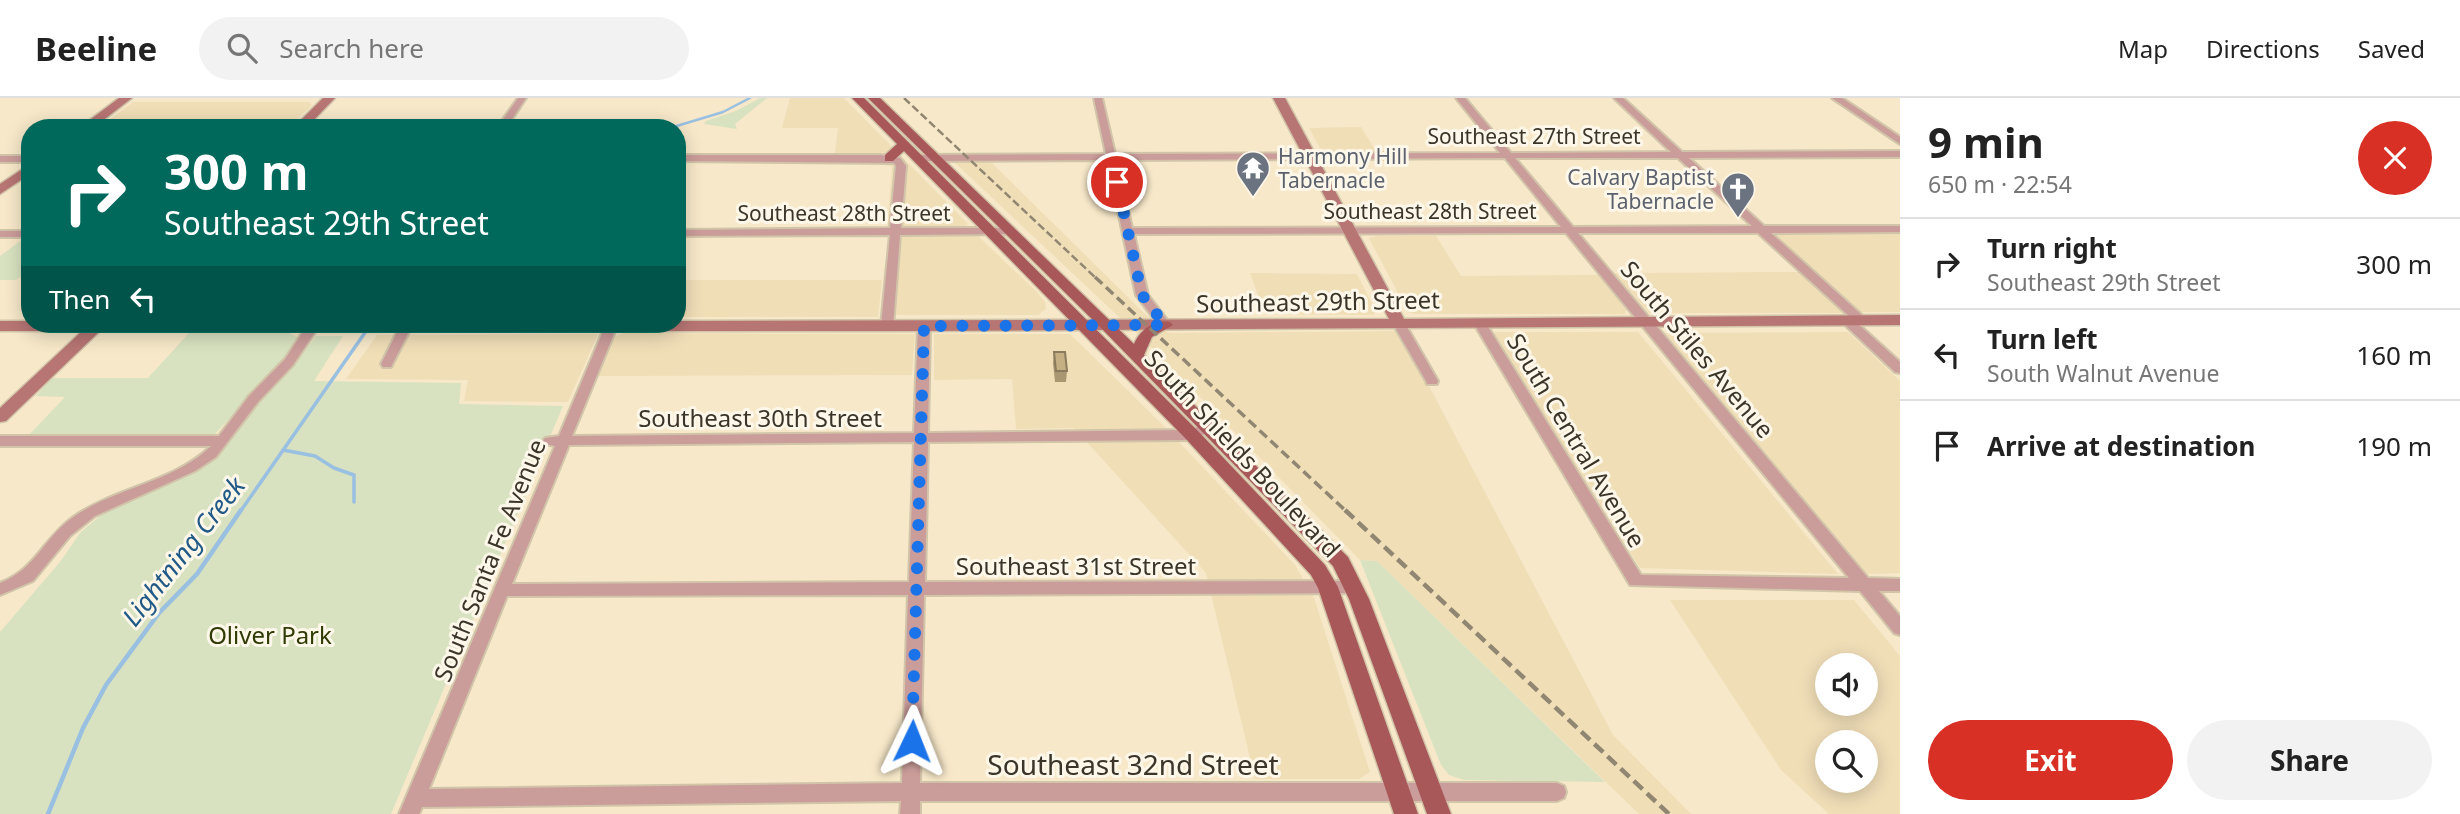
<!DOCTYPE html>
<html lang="en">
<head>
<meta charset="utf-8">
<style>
  body { margin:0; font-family:"Noto Sans",sans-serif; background:#f2f2f2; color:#222; height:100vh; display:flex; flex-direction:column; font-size:26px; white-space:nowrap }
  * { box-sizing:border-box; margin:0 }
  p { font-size:23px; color:#767676 }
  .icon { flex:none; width:38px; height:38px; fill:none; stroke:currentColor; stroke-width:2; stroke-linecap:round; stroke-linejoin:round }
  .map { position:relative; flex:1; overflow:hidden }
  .panel { display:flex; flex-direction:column; background:#fff; width:560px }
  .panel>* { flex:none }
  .banner { position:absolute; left:21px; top:21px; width:665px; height:214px; border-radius:28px; box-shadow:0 4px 18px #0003; background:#00695c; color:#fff; overflow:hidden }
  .fabs { position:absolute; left:1815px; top:555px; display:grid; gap:14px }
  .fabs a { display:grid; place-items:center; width:63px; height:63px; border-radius:50%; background:#fff; box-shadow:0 4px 18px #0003; font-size:35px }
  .pin { position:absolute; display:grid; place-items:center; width:60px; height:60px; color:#fff; margin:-30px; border:4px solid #fff; border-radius:50%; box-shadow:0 2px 7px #0007 }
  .me { position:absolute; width:77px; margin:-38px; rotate:2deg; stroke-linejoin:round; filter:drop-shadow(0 0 5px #0008) }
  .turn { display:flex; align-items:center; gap:24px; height:147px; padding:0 28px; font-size:32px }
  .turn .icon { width:91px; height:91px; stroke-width:2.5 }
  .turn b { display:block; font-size:49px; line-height:60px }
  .then { display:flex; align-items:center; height:66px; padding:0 28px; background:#0003; gap:14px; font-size:26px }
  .round { display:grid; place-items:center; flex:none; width:74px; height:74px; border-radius:37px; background:#f2f2f2 }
  .overview { display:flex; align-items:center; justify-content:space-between; height:119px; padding:0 28px }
  h1 { font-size:42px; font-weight:700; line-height:52px }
  .cta { display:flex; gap:14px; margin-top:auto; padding:14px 28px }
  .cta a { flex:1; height:80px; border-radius:42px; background:#d93025; color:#fff; font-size:28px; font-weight:700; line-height:80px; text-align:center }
  .cta a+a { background:#f2f2f2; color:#222 }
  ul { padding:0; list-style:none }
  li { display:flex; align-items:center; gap:21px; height:91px; padding:0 28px; border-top:2px solid #e0e0e0 }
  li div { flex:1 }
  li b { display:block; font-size:26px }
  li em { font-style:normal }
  header { display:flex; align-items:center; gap:42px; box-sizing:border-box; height:98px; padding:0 35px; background:#fff; border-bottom:2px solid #e0e0e0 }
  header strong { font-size:33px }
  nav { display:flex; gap:38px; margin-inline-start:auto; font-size:24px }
  .search { width:490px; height:63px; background:#f2f2f2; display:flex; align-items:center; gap:18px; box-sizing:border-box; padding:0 24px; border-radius:38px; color:#767676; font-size:26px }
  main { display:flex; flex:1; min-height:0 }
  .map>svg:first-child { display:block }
</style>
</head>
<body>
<header>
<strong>Beeline</strong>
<div class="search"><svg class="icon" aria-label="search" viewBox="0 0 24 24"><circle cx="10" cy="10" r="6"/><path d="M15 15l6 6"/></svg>Search here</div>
<nav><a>Map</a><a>Directions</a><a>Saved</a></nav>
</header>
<main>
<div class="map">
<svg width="1900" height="716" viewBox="0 0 1900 716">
  <rect width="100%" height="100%" fill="#f7e8c9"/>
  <g fill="#f0deb7" fill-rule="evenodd">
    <path d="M 790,0 L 844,0 L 968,126 L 963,130 L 887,131 L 892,69 L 878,64 L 834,64 L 838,30 L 782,30 Z"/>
    <path d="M 133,4 L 309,4 L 312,7 L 288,30 L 98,30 Z"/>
    <path d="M 1361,29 L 1377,55 L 1323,55 L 1309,30 Z"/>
    <path d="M 952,62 L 987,62 L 993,66 L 1145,216 L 1169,235 L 1400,233 L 1613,637 L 1691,716 L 1639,716 L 1377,463 L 1360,462 L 1151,249 Z"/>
    <path d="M 1774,136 L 1900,136 L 1900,214 L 1861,214 Z"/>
    <path d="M 901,138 L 978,138 L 1037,194 L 1045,204 L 1046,211 L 1038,217 L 894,217 Z"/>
    <path d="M 1378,138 L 1436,138 L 1461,178 L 1598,177 L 1626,211 L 1625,216 L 1414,216 L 1408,214 L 1369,140 Z"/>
    <path d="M 1800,174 L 1844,215 L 1649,215 L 1614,175 Z"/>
    <path d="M 1250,175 L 1357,176 L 1376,214 L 1373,217 L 1265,216 Z"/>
    <path d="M 677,182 L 882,182 L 878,219 L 677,219 Z"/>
    <path d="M 1493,234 L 1638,234 L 1838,476 L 1640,470 Z"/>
    <path d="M 1848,234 L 1900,283 L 1900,475 L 1867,476 L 1665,235 Z"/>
    <path d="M 625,235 L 915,236 L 912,277 L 597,278 L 613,239 Z"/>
    <path d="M 598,236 L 568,304 L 464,303 L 468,282 L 346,281 L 377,237 Z"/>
    <path d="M 934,236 L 1070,236 L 1163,327 L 1295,467 L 1314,500 L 1370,674 L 1359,681 L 1255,681 L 1206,475 L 1074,330 L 1016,331 L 1012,281 L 934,282 Z"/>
    <path d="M 1670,502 L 1854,502 L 1900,558 L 1900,716 L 1829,716 L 1781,672 ZM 1827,567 L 1866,567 L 1866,606 L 1827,606 ZM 1827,644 L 1866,644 L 1866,682 L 1827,682 Z"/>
  </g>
  <g fill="#d8e2c0">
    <path d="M 760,0 L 767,0 L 735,26 L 737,31 L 704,26 L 706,23 L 736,13 Z"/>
    <path d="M 30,139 L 30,171 L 16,182 L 0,182 L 0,158 L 23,141 Z"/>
    <path d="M 189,235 L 289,235 L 297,239 L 282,264 L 214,337 L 28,338 L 65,299 L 36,298 L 51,280 L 148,280 Z"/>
    <path d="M 316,238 L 343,238 L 314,283 L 461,285 L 459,306 L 563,308 L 391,716 L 0,716 L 0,534 L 60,464 L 80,435 L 102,416 L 205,369 L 232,340 L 267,294 L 287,276 Z"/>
    <path d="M 1360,462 L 1377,463 L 1605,684 L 1464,682 L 1449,677 L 1441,667 Z"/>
  </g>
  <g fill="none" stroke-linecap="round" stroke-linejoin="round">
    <path stroke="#99bfe1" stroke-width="2.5" d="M 670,30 L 723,14 L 750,0"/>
    <g stroke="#99bfe1" stroke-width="3.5">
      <path d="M 283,352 L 315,358 L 334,370 L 354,377 L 354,404"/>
      <path d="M 240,414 L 371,226"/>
    </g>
    <path stroke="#99bfe1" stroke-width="4.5" d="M 48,716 L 83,630 L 106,587 L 159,515 L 197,476 L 241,412"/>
    <g stroke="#d1c4a9" stroke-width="4">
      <g id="street">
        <path d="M 518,0 L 526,0 L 506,30 L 497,30 Z"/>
        <path d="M 1094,0 L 1102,0 L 1115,56 L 1500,55 L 1456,0 L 1465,0 L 1511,55 L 1671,54 L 1614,0 L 1623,0 L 1682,54 L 1900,53 L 1900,59 L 1689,60 L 1764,128 L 1900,128 L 1900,134 L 1771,135 L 1864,219 L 1866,222 L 1864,225 L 1857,225 L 1900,264 L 1900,275 L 1895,274 L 1843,225 L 1841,222 L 1843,219 L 1850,219 L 1758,135 L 1578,135 L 1868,480 L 1900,481 L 1900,493 L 1879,493 L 1900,518 L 1900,537 L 1894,535 L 1860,493 L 1630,487 L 1473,224 L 1475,221 L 1483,221 L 1485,224 L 1641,477 L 1849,480 L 1566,135 L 1134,136 L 1148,197 L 1171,227 L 1165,231 L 1161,230 L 1136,197 L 1107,62 L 917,63 L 912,60 L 917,57 L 1106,56 ZM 1505,60 L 1561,129 L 1132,130 L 1117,62 ZM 1515,60 L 1678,60 L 1752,128 L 1573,129 Z"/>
        <path d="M 1832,0 L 1842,0 L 1900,39 L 1900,46 Z"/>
        <path d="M 677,57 L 880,57 L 900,60 L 906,68 L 901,130 L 1010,130 L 1015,133 L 1010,136 L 900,137 L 893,228 L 887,232 L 881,228 L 890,137 L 677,138 L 677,132 L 890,130 L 896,68 L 894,65 L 677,63 Z"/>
        <rect x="0" y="58" width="30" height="6"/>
        <rect x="0" y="133" width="30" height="6"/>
        <path d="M 1398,220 L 1404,224 L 1438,283 L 1437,286 L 1427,286 L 1426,283 L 1392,224 Z"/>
        <path d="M 924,224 L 930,228 L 928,335 L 1190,332 L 1208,325 L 1215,329 L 1213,332 L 1192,342 L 928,344 L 925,484 L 1354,483 L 1360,485 L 1362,489 L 1360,493 L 1354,495 L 924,497 L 920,685 L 1557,685 L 1564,688 L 1566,694 L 1564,700 L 1557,703 L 920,703 L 920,716 L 900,716 L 901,703 L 422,709 L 419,716 L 399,716 L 555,348 L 545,346 L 543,343 L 545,340 L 559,338 L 606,226 L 618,226 L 572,338 L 914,335 L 918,228 ZM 914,344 L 909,484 L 512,486 L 569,347 ZM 908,497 L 902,685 L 429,691 L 507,498 Z"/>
        <path d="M 308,226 L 318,226 L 319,228 L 293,267 L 258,304 L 216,359 L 195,373 L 95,418 L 70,438 L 33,483 L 0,497 L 0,485 C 36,471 43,441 72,420 C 113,390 175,384 211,348 L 0,348 L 0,338 L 219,338 L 249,298 L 285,261 Z"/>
        <path d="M 401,226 L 411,226 L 412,228 L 391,269 L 383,269 L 381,266 Z"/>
      </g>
    </g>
    <g stroke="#d1c4a9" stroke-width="3">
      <g id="secondary">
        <path d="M 119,0 L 132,0 L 93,30 L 79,30 Z"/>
        <path d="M 323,0 L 335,0 L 306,30 L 293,30 Z"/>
        <path d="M 1273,0 L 1285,0 L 1404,221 L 1900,217 L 1900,227 L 924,233 L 100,233 L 6,323 L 0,324 L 0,310 L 82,233 L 0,233 L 0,223 L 30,223 L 30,226 L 677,226 L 677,223 L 1389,221 Z"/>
        <path d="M 30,66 L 30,76 L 0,96 L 0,86 Z"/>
      </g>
    </g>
    <g stroke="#d1c4a9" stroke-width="3">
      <g id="primary">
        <path d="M 852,0 L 864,0 L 1198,333 L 1325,467 L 1338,489 L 1418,716 L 1394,716 L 1318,490 L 1311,477 L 1186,341 L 904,53 L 893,63 L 885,63 L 885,57 L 897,46 Z"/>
        <path d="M 868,0 L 880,0 L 1134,246 C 1140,232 1154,221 1170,224 L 1173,227 L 1152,239 L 1144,257 L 1348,459 L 1369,501 L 1451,716 L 1427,716 L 1349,501 L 1333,468 L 1102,231 Z"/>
      </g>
    </g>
    <use href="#street" fill="#ca9c9a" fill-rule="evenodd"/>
    <use href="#secondary" fill="#b77573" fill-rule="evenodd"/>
    <use href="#primary" fill="#a85858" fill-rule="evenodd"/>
    <path stroke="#908671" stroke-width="2.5" stroke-dasharray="8 3.5" stroke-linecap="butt" d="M 904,0 L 1097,181"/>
    <path stroke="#908671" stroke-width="3.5" stroke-dasharray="10 5" stroke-linecap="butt" d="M 1095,179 L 1347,414"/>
    <path stroke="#908671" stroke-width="4.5" stroke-dasharray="12 6" stroke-linecap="butt" d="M 1345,412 L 1669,716"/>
  </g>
  <path fill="#a99772" d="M 1054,254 L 1067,273 L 1066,284 L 1055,284 L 1053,265 Z"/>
  <path fill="#c5b084" stroke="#8a7b5c" stroke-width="2" d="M 1054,254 L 1065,254 L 1067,273 L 1056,273 Z"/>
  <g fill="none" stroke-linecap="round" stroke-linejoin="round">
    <path stroke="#1a73e8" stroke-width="12" stroke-dasharray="0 21.6" d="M 912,643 L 924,228 L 1165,227 L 1142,197 L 1117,84"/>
  </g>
  <defs>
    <g id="temple-pin" transform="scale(1.75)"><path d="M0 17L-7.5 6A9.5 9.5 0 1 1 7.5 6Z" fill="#6b7280" stroke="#fdf7ea"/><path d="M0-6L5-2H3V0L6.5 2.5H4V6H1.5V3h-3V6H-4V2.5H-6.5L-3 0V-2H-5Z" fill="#fff"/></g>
    <g id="church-pin" transform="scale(1.75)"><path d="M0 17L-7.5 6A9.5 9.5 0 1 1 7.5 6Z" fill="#6b7280" stroke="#fdf7ea"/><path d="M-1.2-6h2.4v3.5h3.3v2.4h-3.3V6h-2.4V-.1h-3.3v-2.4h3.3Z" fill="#fff"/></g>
  </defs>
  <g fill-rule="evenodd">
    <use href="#temple-pin" x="1253" y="70"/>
    <use href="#church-pin" x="1738" y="91"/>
  </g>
  <g text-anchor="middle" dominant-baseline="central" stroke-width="6" stroke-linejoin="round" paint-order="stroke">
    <g font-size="21" fill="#3b3529" stroke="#fdf7ea">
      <text x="1534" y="38">Southeast 27th Street</text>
      <text x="1430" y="113">Southeast 28th Street</text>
      <text x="844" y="115">Southeast 28th Street</text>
    </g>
    <g font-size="21" fill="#5b616d" stroke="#fdf7ea" text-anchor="start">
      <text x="1278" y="58">Harmony Hill<tspan x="1278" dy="24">Tabernacle</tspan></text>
      <text x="1714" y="79" text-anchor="end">Calvary Baptist<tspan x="1714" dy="24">Tabernacle</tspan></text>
    </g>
    <g font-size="24" fill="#3b3529" stroke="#fdf7ea">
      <text transform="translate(1318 203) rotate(-1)">Southeast 29th Street</text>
      <text transform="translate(1698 251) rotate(50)">South Stiles Avenue</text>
      <text x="760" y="319">Southeast 30th Street</text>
      <text transform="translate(1577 342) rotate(59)">South Central Avenue</text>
      <text transform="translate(1243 355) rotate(47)">South Shields Boulevard</text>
      <text transform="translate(489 462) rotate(-68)">South Santa Fe Avenue</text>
      <text x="1076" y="467">Southeast 31st Street</text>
    </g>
    <g font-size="24" fill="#303a04" stroke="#fdf7ea">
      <text x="270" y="536">Oliver Park</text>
    </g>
    <g font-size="26" font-style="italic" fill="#215a87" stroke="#fdf7ea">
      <text transform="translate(183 453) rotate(-52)">Lightning Creek</text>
    </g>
    <g font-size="28" fill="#3b3529" stroke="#fdf7ea">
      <text x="1133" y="666">Southeast 32nd Street</text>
    </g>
  </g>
</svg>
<div class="fabs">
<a><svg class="icon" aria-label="sound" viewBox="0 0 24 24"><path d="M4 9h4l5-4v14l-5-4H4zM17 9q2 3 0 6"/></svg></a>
<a><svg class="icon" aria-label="search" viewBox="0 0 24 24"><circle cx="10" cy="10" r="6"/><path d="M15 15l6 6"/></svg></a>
</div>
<div class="pin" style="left:1117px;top:84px;background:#d93025"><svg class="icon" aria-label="arrive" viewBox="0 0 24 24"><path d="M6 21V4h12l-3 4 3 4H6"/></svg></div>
<svg class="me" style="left:912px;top:643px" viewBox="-20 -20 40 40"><path d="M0-17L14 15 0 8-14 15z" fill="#1a73e8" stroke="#fff" stroke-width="4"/></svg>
<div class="banner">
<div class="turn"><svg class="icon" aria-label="right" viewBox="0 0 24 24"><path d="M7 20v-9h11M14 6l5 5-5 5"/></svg><div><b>300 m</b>Southeast 29th Street</div></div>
<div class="then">Then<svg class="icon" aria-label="left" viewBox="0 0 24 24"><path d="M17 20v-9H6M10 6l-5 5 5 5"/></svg></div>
</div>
</div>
<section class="panel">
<div class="overview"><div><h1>9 min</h1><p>650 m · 22:54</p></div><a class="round" style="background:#d93025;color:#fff"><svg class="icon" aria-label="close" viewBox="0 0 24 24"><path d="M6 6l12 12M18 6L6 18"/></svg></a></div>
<ul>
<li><svg class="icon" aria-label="right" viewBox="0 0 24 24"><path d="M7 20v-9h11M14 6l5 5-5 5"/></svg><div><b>Turn right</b><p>Southeast 29th Street</p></div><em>300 m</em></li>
<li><svg class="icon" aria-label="left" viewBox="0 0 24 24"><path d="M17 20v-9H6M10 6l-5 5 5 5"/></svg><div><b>Turn left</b><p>South Walnut Avenue</p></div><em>160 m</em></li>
<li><svg class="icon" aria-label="arrive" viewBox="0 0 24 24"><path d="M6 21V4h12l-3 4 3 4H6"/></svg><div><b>Arrive at destination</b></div><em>190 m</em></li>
</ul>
<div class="cta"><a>Exit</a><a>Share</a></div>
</section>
</main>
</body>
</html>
